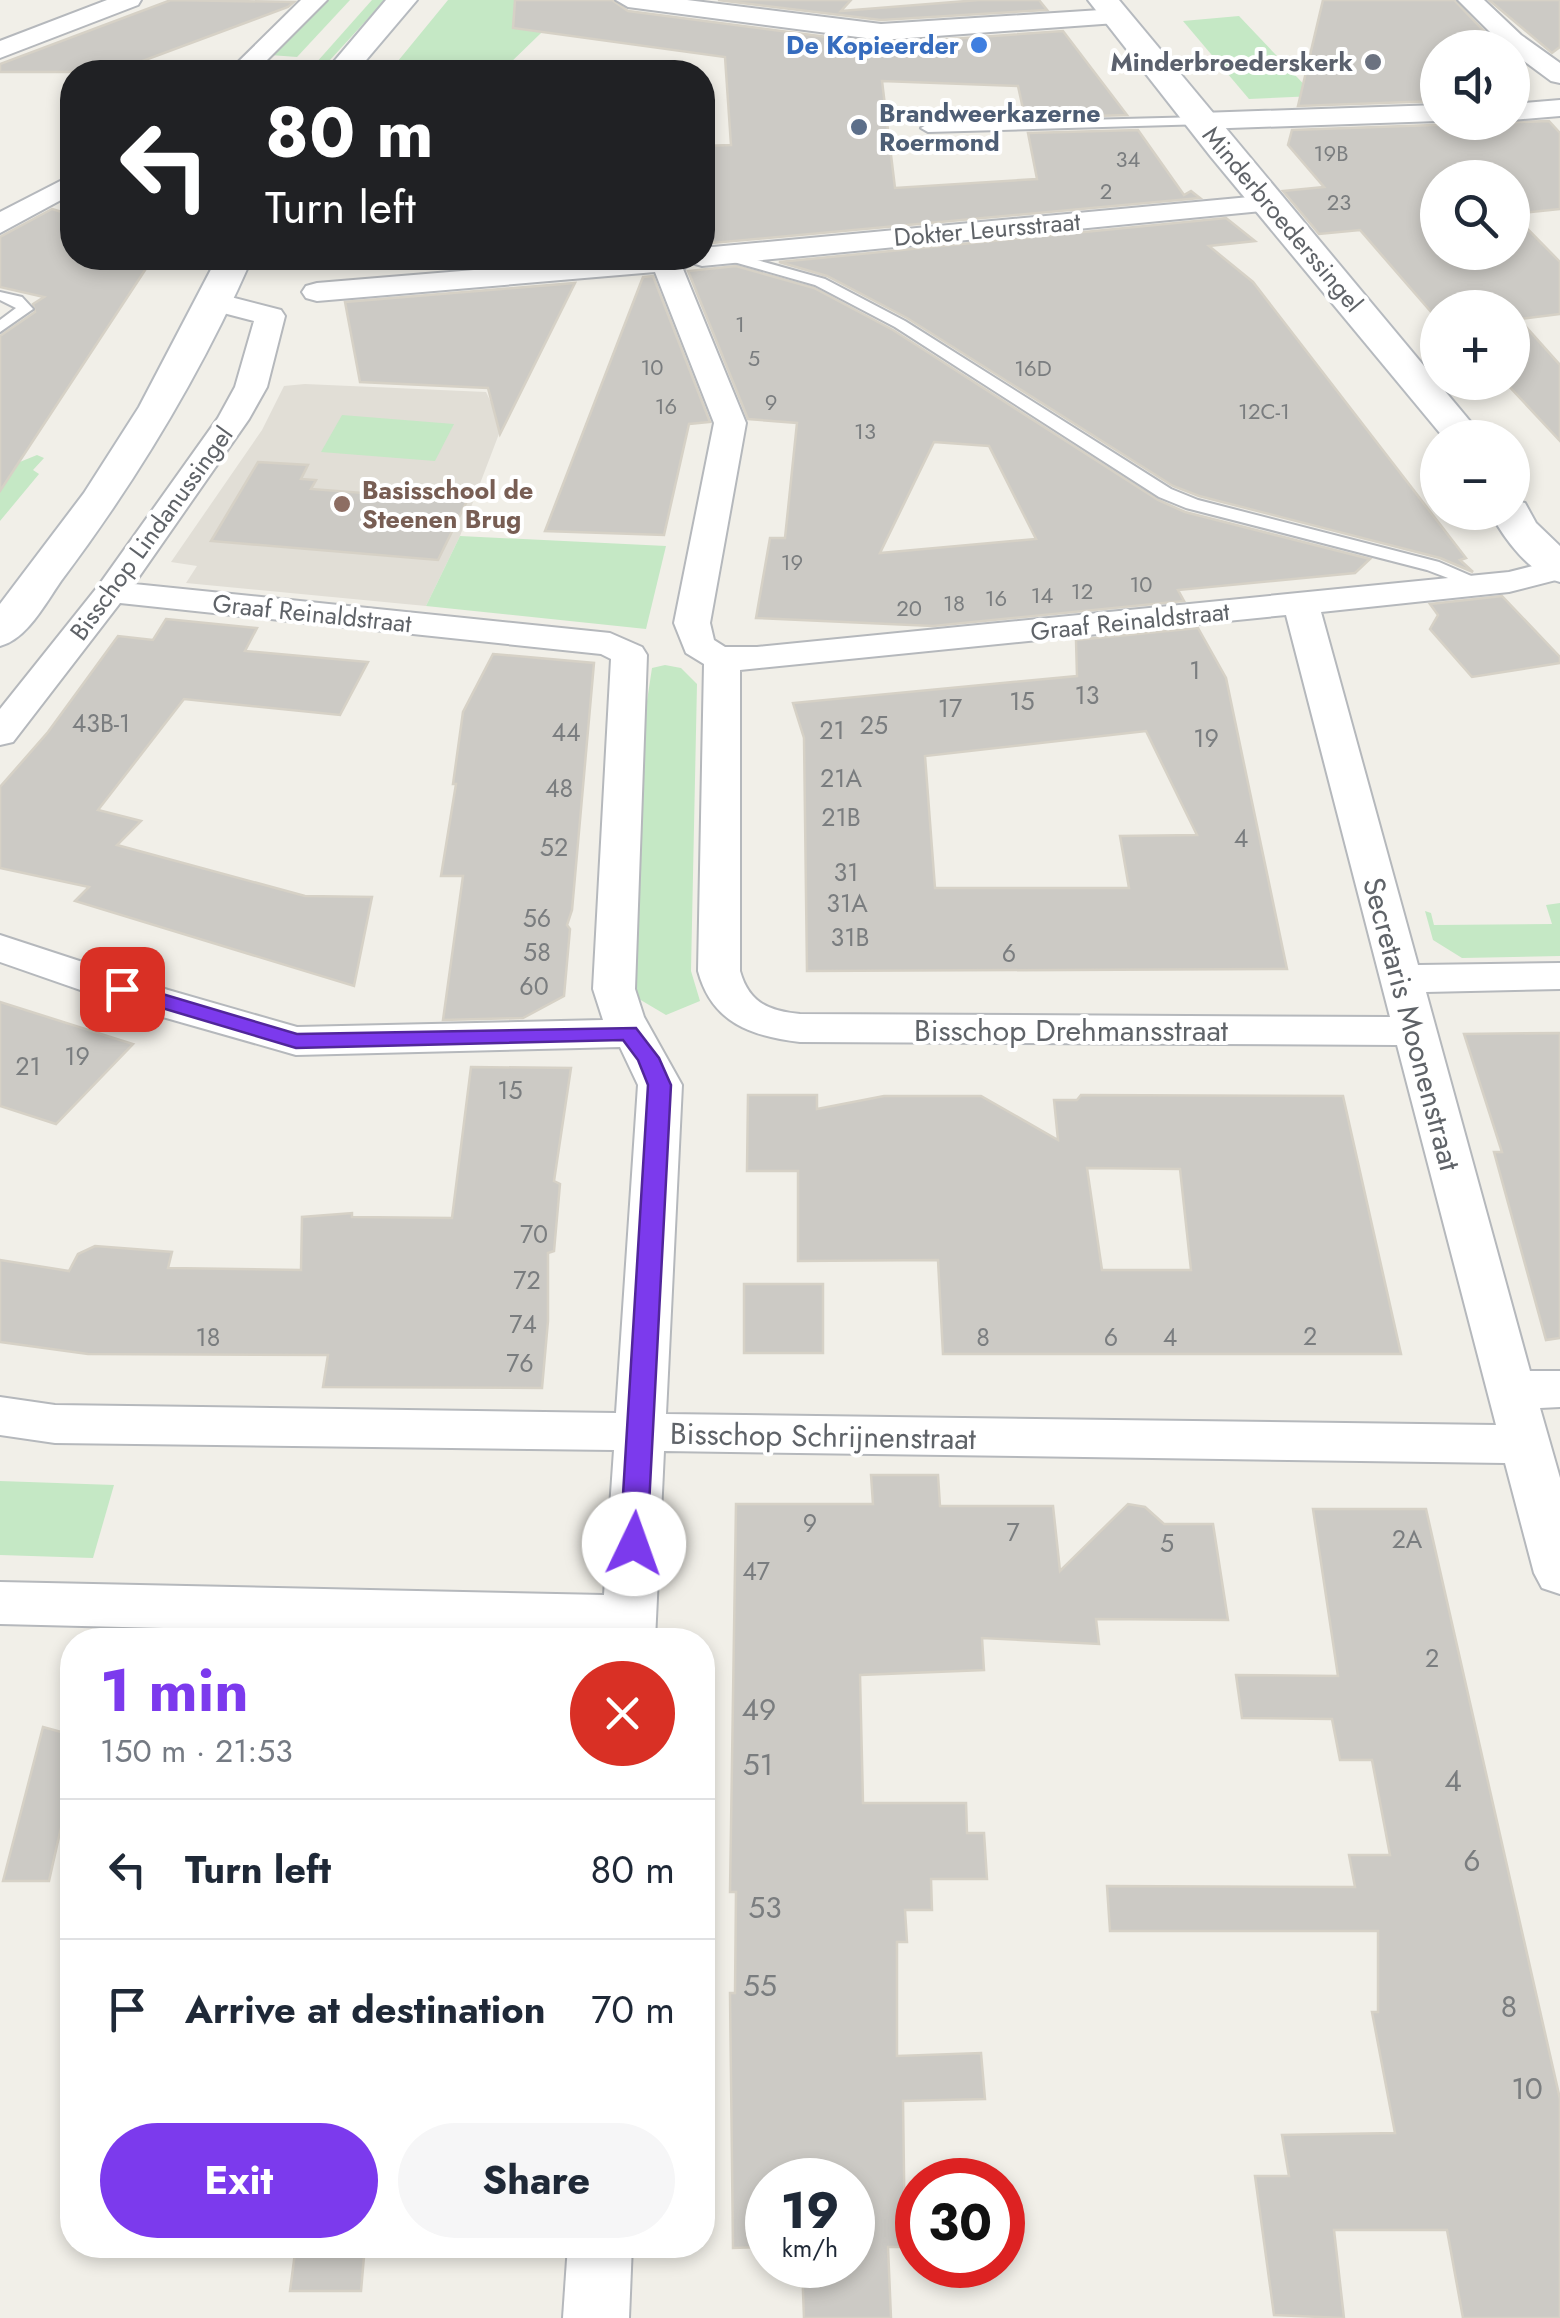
<!DOCTYPE html>
<html lang="en">
<head>
<meta charset="utf-8">
<style>
  body { margin:0; font-family:Jost,sans-serif; background:#f6f6f7; color:#1f2937; height:100vh; display:flex; flex-direction:column; font-size:38px; white-space:nowrap }
  * { box-sizing:border-box; margin:0 }
  p { font-size:32px; color:#747a83 }
  .icon { flex:none; width:55px; height:55px; fill:none; stroke:currentColor; stroke-width:2; stroke-linecap:round; stroke-linejoin:round }
  .map { position:relative; flex:1; overflow:hidden }
  .details { position:absolute; left:60px; top:1628px; width:655px; height:630px; display:flex; flex-direction:column; background:#fff; border-radius:40px; box-shadow:0 5px 15px #0003 }
  .details>* { flex:none }
  .top-card { position:absolute; left:60px; top:60px; width:655px; height:210px; border-radius:40px; box-shadow:0 5px 15px #0003; background:#202124; color:#fff; overflow:hidden }
  .controls { position:absolute; left:1420px; top:30px; display:grid; gap:20px }
  .controls a { display:grid; place-items:center; width:110px; height:110px; border-radius:50%; background:#fff; box-shadow:0 5px 15px #0003; font-size:50px }
  .speed { position:absolute; left:745px; top:2158px; display:flex; gap:20px; font-size:50px; font-weight:700; text-align:center }
  .speed>* { display:grid; place-content:center; width:130px; height:130px; border-radius:50%; background:#fff; box-shadow:0 5px 15px #0003; line-height:1 }
  .speed small { font-size:25px; font-weight:400 }
  .speed .limit { border:15px solid #d22; background:#fff; color:#111 }
  .pin { position:absolute; display:grid; place-items:center; width:85px; height:85px; color:#fff; margin:-42px; border-radius:20px; box-shadow:0 5px 15px #0006 }
  .me { position:absolute; width:110px; margin:-55px; rotate:3deg; stroke-linejoin:round; filter:drop-shadow(0 0 8px #0008) }
  .turn { display:flex; align-items:center; gap:35px; height:210px; padding:0 40px; font-size:45px }
  .turn .icon { width:130px; height:130px; stroke-width:2.5 }
  .turn b { display:block; font-size:70px; line-height:85px }
  .round { display:grid; place-items:center; flex:none; width:105px; height:105px; border-radius:52px; background:#f6f6f7 }
  .headline { display:flex; align-items:center; justify-content:space-between; height:170px; padding:0 40px }
  h1 { font-size:60px; font-weight:700; line-height:75px; color:#7c3aed }
  .action { display:flex; gap:20px; margin-top:auto; padding:20px 40px }
  .action a { flex:1; height:115px; border-radius:60px; background:#7c3aed; color:#fff; font-size:40px; font-weight:700; line-height:115px; text-align:center }
  .action a+a { background:#f6f6f7; color:#1f2937 }
  ul { padding:0; list-style:none }
  li { display:flex; align-items:center; gap:30px; height:140px; padding:0 40px; border-top:2px solid #e0e1e3 }
  li div { flex:1 }
  li b { display:block; font-size:38px }
  li em { font-style:normal }
  .map>svg:first-child { display:block }
</style>
</head>
<body>
<div class="map">
<svg width="1560" height="2318" viewBox="0 0 1560 2318">
  <rect width="100%" height="100%" fill="#f1efe8"/>
  <path fill="#e1ded6" d="M 305,384 L 486,392 L 502,426 L 460,536 L 426,606 L 186,583 L 197,566 L 171,562 L 262,430 L 284,386 Z"/>
  <g fill="#c5e8c5">
    <path d="M 326,0 L 350,0 L 297,57 L 270,55 Z"/>
    <path d="M 372,0 L 385,0 L 319,72 L 308,72 Z"/>
    <path d="M 448,0 L 541,0 L 571,4 L 505,68 L 496,68 L 493,72 L 389,72 Z"/>
    <path d="M 1239,16 L 1315,96 L 1249,99 L 1183,21 Z"/>
    <path d="M 342,415 L 454,424 L 435,461 L 321,452 Z"/>
    <path d="M 37,455 L 44,458 L 33,470 L 39,474 L 0,521 L 0,470 Z"/>
    <path d="M 460,536 L 666,546 L 646,629 L 426,606 Z"/>
    <path d="M 665,665 L 681,668 L 697,684 L 691,971 L 700,1001 L 666,1015 L 639,999 L 627,977 L 647,701 L 652,668 Z"/>
    <path d="M 1560,903 L 1560,956 L 1462,958 L 1433,940 L 1425,911 L 1431,913 L 1434,925 L 1552,924 L 1546,905 Z"/>
    <path d="M 0,1481 L 114,1485 L 93,1558 L 0,1555 Z"/>
  </g>
  <g fill="#cccac5" stroke="#d6d1c6" stroke-width="2.5" fill-rule="evenodd">
    <path d="M 171,0 L 294,2 L 288,7 L 113,72 L 0,72 L 0,64 Z"/>
    <path d="M 515,0 L 612,0 L 628,11 L 881,44 L 1063,31 L 1127,115 L 1025,118 L 1018,86 L 882,81 L 895,188 L 1037,179 L 1028,133 L 1138,130 L 1184,195 L 1191,191 L 1200,198 L 702,244 L 702,146 L 731,145 L 725,57 L 513,28 Z"/>
    <path d="M 718,0 L 851,0 L 841,11 L 979,0 L 1039,0 L 1047,10 L 881,20 Z"/>
    <path d="M 1323,0 L 1454,0 L 1500,48 L 1438,48 L 1438,101 L 1298,106 Z"/>
    <path d="M 1489,0 L 1560,0 L 1560,47 L 1552,53 Z"/>
    <path d="M 1549,121 L 1560,133 L 1560,209 L 1513,214 L 1560,262 L 1560,314 L 1519,319 L 1560,365 L 1560,441 L 1505,382 L 1512,382 L 1512,308 L 1438,308 L 1438,320 L 1360,230 L 1319,234 L 1283,191 L 1324,187 L 1288,145 L 1292,130 ZM 1438,178 L 1512,178 L 1512,252 L 1438,252 Z"/>
    <path d="M 52,209 L 72,215 L 72,258 L 153,258 L 0,491 L 0,336 L 35,312 L 33,304 L 44,297 L 0,287 L 0,237 Z"/>
    <path d="M 1226,218 L 1255,241 L 1209,246 L 1253,282 L 1466,558 L 1460,560 L 1473,572 L 1440,558 L 1199,496 L 1173,486 L 907,318 L 827,276 L 779,262 Z"/>
    <path d="M 736,266 L 814,288 L 893,330 L 1158,500 L 1185,512 L 1370,559 L 1355,573 L 1178,590 L 1184,601 L 933,626 L 756,618 L 770,538 L 785,538 L 797,423 L 748,419 L 688,271 ZM 934,442 L 989,446 L 1036,539 L 880,553 Z"/>
    <path d="M 653,276 L 710,422 L 689,424 L 664,535 L 545,531 L 643,277 Z"/>
    <path d="M 575,283 L 500,434 L 488,388 L 360,382 L 345,302 Z"/>
    <path d="M 258,462 L 308,465 L 301,479 L 316,480 L 311,489 L 467,501 L 438,560 L 211,541 Z"/>
    <path d="M 1502,596 L 1560,657 L 1560,663 L 1472,677 L 1430,629 L 1438,615 L 1430,604 Z"/>
    <path d="M 166,619 L 257,628 L 245,651 L 368,662 L 340,715 L 184,699 L 98,810 L 141,821 L 117,845 L 305,896 L 372,897 L 354,986 L 75,901 L 89,887 L 0,868 L 0,787 L 48,732 L 118,636 L 153,640 Z"/>
    <path d="M 1198,628 L 1226,678 L 1287,969 L 807,971 L 804,738 L 793,703 L 1077,676 L 1076,640 ZM 1146,731 L 1197,835 L 1120,836 L 1129,888 L 935,888 L 925,756 Z"/>
    <path d="M 493,654 L 594,663 L 572,910 L 567,925 L 570,929 L 564,996 L 523,1018 L 443,1020 L 463,876 L 441,876 L 456,784 L 453,784 L 463,712 Z"/>
    <path d="M 0,1002 L 133,1044 L 56,1124 L 0,1106 Z"/>
    <path d="M 1560,1033 L 1560,1338 L 1546,1340 L 1494,1152 L 1502,1152 L 1464,1034 Z"/>
    <path d="M 471,1067 L 571,1068 L 554,1181 L 560,1184 L 554,1251 L 548,1253 L 548,1321 L 542,1388 L 323,1387 L 328,1355 L 88,1354 L 0,1342 L 0,1260 L 69,1271 L 78,1254 L 95,1246 L 172,1252 L 168,1268 L 301,1270 L 302,1217 L 352,1213 L 352,1217 L 452,1218 Z"/>
    <path d="M 748,1095 L 817,1095 L 817,1109 L 884,1096 L 981,1096 L 1058,1140 L 1054,1100 L 1077,1100 L 1081,1095 L 1343,1096 L 1401,1354 L 943,1354 L 938,1260 L 798,1261 L 798,1171 L 747,1171 ZM 1087,1168 L 1180,1169 L 1191,1270 L 1102,1270 Z"/>
    <rect x="744" y="1284" width="79" height="69"/>
    <path d="M 871,1475 L 938,1475 L 940,1506 L 1053,1506 L 1060,1571 L 1128,1504 L 1145,1507 L 1164,1524 L 1213,1524 L 1228,1620 L 1096,1619 L 1099,1644 L 982,1638 L 984,1670 L 860,1675 L 863,1803 L 966,1803 L 967,1833 L 984,1833 L 987,1879 L 931,1879 L 932,1910 L 905,1910 L 907,1942 L 897,1942 L 897,2056 L 981,2053 L 985,2099 L 903,2101 L 905,2247 L 888,2247 L 891,2318 L 804,2318 L 802,2265 L 852,2265 L 852,2180 L 768,2180 L 768,2247 L 733,2248 L 730,1993 L 735,1993 L 736,1892 L 730,1892 L 736,1504 L 873,1504 Z"/>
    <path d="M 1313,1509 L 1426,1509 L 1560,2099 L 1560,2318 L 1463,2318 L 1447,2230 L 1334,2230 L 1344,2318 L 1274,2315 L 1255,2176 L 1289,2176 L 1282,2135 L 1395,2133 L 1372,2012 L 1378,2012 L 1378,1931 L 1110,1931 L 1107,1886 L 1355,1887 L 1349,1855 L 1390,1855 L 1372,1760 L 1340,1760 L 1332,1719 L 1242,1718 L 1236,1675 L 1338,1676 Z"/>
    <path d="M 43,1727 L 72,1735 L 72,1779 L 49,1881 L 3,1881 Z"/>
    <path d="M 296,2245 L 365,2245 L 361,2291 L 290,2291 Z"/>
  </g>
  <g fill="none" stroke-linecap="round" stroke-linejoin="round">
    <g stroke="#b5b8bc" stroke-width="4">
      <g id="lane">
        <path d="M 1201,117 L 1206,118 L 1206,124 L 928,132 L 921,128 L 928,124 Z"/>
        <path d="M 721,250 L 825,279 L 905,321 L 1171,489 L 1198,500 L 1439,562 L 1492,585 L 1489,589 L 1477,589 L 1427,570 L 1186,508 L 1159,497 L 895,327 L 815,285 L 716,257 L 714,254 Z"/>
        <path d="M 0,292 L 22,297 L 33,309 L 0,332 L 0,320 L 16,308 L 0,300 Z"/>
      </g>
    </g>
    <g stroke="#b5b8bc" stroke-width="4">
      <g id="street">
        <path d="M 107,0 L 141,0 L 138,5 L 0,58 L 0,41 Z"/>
        <path d="M 301,0 L 327,0 L 255,72 L 228,72 Z"/>
        <path d="M 616,0 L 687,0 L 881,24 L 1116,9 L 1128,16 L 1116,23 L 881,40 L 628,7 Z"/>
        <path d="M 1458,0 L 1484,0 L 1521,35 L 1560,63 L 1560,83 L 1551,81 L 1512,52 L 1512,48 L 1503,45 Z"/>
        <path d="M 1560,100 L 1560,116 L 1512,120 L 1512,104 Z"/>
        <path d="M 1438,105 L 1438,121 L 1201,129 L 1188,121 L 1201,113 Z"/>
        <path d="M 72,175 L 72,194 L 0,233 L 0,212 Z"/>
        <path d="M 1271,195 L 1281,197 L 1285,203 L 1281,209 L 702,266 L 692,263 L 683,269 L 746,423 L 710,623 L 714,640 L 725,647 L 757,647 L 1509,572 L 1560,559 L 1560,579 L 1509,592 L 1321,612 L 1418,965 L 1560,963 L 1560,989 L 1426,992 L 1530,1371 L 1560,1371 L 1560,1407 L 1540,1408 L 1560,1478 L 1560,1594 L 1542,1588 L 1534,1573 L 1505,1463 L 664,1451 L 655,1640 L 0,1624 L 0,1582 L 604,1595 L 614,1450 L 55,1443 L 0,1435 L 0,1397 L 55,1405 L 616,1413 L 638,1085 L 620,1047 L 296,1055 L 138,1010 L 0,962 L 0,935 L 168,990 L 297,1027 L 603,1020 L 593,989 L 611,659 L 601,654 L 120,603 L 13,742 L 0,745 L 0,709 L 99,585 L 218,418 L 235,387 L 254,321 L 204,308 L 200,302 L 204,296 L 215,293 L 281,310 L 285,316 L 267,387 L 249,419 L 134,584 L 610,633 L 642,647 L 647,655 L 635,989 L 644,1017 L 682,1085 L 666,1414 L 1496,1425 L 1397,1045 L 800,1042 C 751,1036 712,1023 698,971 L 704,664 L 686,653 L 674,623 L 714,423 L 655,272 L 317,301 L 306,298 L 302,292 L 306,286 L 317,283 L 617,258 L 702,258 L 702,248 ZM 1286,615 L 1390,1017 L 800,1014 C 769,1011 749,1003 740,971 L 740,670 Z"/>
        <path d="M 568,2245 L 632,2245 L 629,2318 L 563,2318 Z"/>
      </g>
    </g>
    <g stroke="#b6babf" stroke-width="4">
      <g id="secondary">
        <path d="M 386,0 L 417,0 L 356,72 L 325,72 Z"/>
        <path d="M 1088,0 L 1119,0 L 1484,438 L 1444,438 L 1211,157 Z"/>
        <path d="M 217,258 L 252,258 C 201,374 137,480 61,581 C 45,604 27,639 0,646 L 0,604 L 84,493 L 139,407 Z"/>
        <path d="M 1512,500 L 1525,503 L 1536,523 L 1560,546 L 1560,582 C 1530,574 1504,539 1490,512 L 1512,512 Z"/>
      </g>
    </g>
    <use href="#lane" fill="#fff" fill-rule="evenodd"/>
    <use href="#street" fill="#fff" fill-rule="evenodd"/>
    <use href="#secondary" fill="#fff" fill-rule="evenodd"/>
  </g>
  <path fill="#7c3aed" stroke="#51269a" stroke-width="2.5" d="M 122,982 L 297,1034 L 636,1028 L 659,1058 L 671,1085 L 647,1544 L 643,1551 L 634,1554 L 624,1551 L 620,1544 L 648,1085 L 638,1060 L 623,1040 L 296,1048 L 115,994 L 112,989 Z"/>
  <circle fill="#3f7fe0" stroke="#fff" stroke-width="4" cx="979" cy="45" r="10"/>
  <circle fill="#6b7280" stroke="#fff" stroke-width="4" cx="1373" cy="62" r="10"/>
  <circle fill="#5c6f8a" stroke="#fff" stroke-width="4" cx="859" cy="127" r="10"/>
  <circle fill="#8d6e63" stroke="#fff" stroke-width="4" cx="342" cy="504" r="10"/>
  <g text-anchor="middle" dominant-baseline="central" stroke-width="8" stroke-linejoin="round" paint-order="stroke">
    <g font-size="22" fill="#7a7d7f">
      <text x="1331" y="153">19B</text>
      <text x="1128" y="159">34</text>
      <text x="1106" y="191">2</text>
      <text x="1339" y="202">23</text>
      <text x="740" y="324">1</text>
      <text x="754" y="358">5</text>
      <text x="652" y="367">10</text>
      <text x="1033" y="368">16D</text>
      <text x="771" y="402">9</text>
      <text x="666" y="406">16</text>
      <text x="1264" y="411">12C-1</text>
      <text x="865" y="431">13</text>
      <text x="792" y="562">19</text>
      <text x="1141" y="584">10</text>
      <text x="1082" y="591">12</text>
      <text x="1042" y="595">14</text>
      <text x="996" y="598">16</text>
      <text x="954" y="603">18</text>
      <text x="909" y="608">20</text>
    </g>
    <g font-size="25" font-weight="bold" fill="#366cbe" stroke="#fff" text-anchor="end">
      <text x="959" y="45">De Kopieerder</text>
    </g>
    <g font-size="25" font-weight="bold" fill="#5b616d" stroke="#fff" text-anchor="end">
      <text x="1353" y="62">Minderbroederskerk</text>
    </g>
    <g font-size="25" font-weight="bold" fill="#4e5e75" stroke="#fff" text-anchor="start">
      <text x="879" y="113">Brandweerkazerne<tspan x="879" dy="29">Roermond</tspan></text>
    </g>
    <g font-size="25" fill="#5f6368" stroke="#fff">
      <text transform="translate(1283 219) rotate(50)">Minderbroederssingel</text>
      <text transform="translate(987 229) rotate(-5)">Dokter Leursstraat</text>
      <text transform="translate(151 533) rotate(-54)">Bisschop Lindanussingel</text>
      <text transform="translate(312 613) rotate(6)">Graaf Reinaldstraat</text>
      <text transform="translate(1130 621) rotate(-6)">Graaf Reinaldstraat</text>
    </g>
    <g font-size="25" font-weight="bold" fill="#785e54" stroke="#fff" text-anchor="start">
      <text x="362" y="490">Basisschool de<tspan x="362" dy="29">Steenen Brug</tspan></text>
    </g>
    <g font-size="25" fill="#7a7d7f">
      <text x="1195" y="670">1</text>
      <text x="1087" y="695">13</text>
      <text x="1022" y="701">15</text>
      <text x="950" y="708">17</text>
      <text x="101" y="723">43B-1</text>
      <text x="874" y="725">25</text>
      <text x="832" y="730">21</text>
      <text x="566" y="732">44</text>
      <text x="1206" y="738">19</text>
      <text x="841" y="778">21A</text>
      <text x="559" y="788">48</text>
      <text x="841" y="817">21B</text>
      <text x="1241" y="838">4</text>
      <text x="554" y="847">52</text>
      <text x="846" y="872">31</text>
      <text x="847" y="903">31A</text>
      <text x="537" y="918">56</text>
      <text x="850" y="937">31B</text>
      <text x="537" y="952">58</text>
      <text x="1009" y="953">6</text>
      <text x="534" y="986">60</text>
      <text x="77" y="1056">19</text>
      <text x="28" y="1066">21</text>
      <text x="510" y="1090">15</text>
      <text x="534" y="1234">70</text>
      <text x="527" y="1280">72</text>
      <text x="523" y="1324">74</text>
      <text x="1310" y="1336">2</text>
      <text x="208" y="1337">18</text>
      <text x="983" y="1337">8</text>
      <text x="1111" y="1337">6</text>
      <text x="1170" y="1337">4</text>
      <text x="520" y="1363">76</text>
      <text x="810" y="1523">9</text>
      <text x="1013" y="1532">7</text>
      <text x="1407" y="1539">2A</text>
      <text x="1167" y="1543">5</text>
      <text x="756" y="1571">47</text>
      <text x="1432" y="1658">2</text>
    </g>
    <g font-size="30" fill="#5f6368" stroke="#fff">
      <text transform="translate(1412 1024) rotate(75)">Secretaris Moonenstraat</text>
      <text x="1071" y="1030">Bisschop Drehmansstraat</text>
      <text transform="translate(823 1436) rotate(1)">Bisschop Schrijnenstraat</text>
    </g>
    <g font-size="30" fill="#7a7d7f">
      <text x="759" y="1709">49</text>
      <text x="758" y="1764">51</text>
      <text x="1453" y="1780">4</text>
      <text x="1472" y="1860">6</text>
      <text x="765" y="1907">53</text>
      <text x="760" y="1985">55</text>
      <text x="1509" y="2006">8</text>
      <text x="1527" y="2088">10</text>
    </g>
  </g>
</svg>
<div class="controls">
<a><svg class="icon" aria-label="sound" viewBox="0 0 24 24"><path d="M4 9h4l5-4v14l-5-4H4zM17 9q2 3 0 6"/></svg></a>
<a><svg class="icon" aria-label="search" viewBox="0 0 24 24"><circle cx="10" cy="10" r="6"/><path d="M15 15l6 6"/></svg></a>
<a>+</a>
<a>−</a>
</div>
<div class="speed"><div>19<small>km/h</small></div><div class="limit">30</div></div>
<div class="pin" style="left:122px;top:989px;background:#d93025"><svg class="icon" aria-label="arrive" viewBox="0 0 24 24"><path d="M6 21V4h12l-3 4 3 4H6"/></svg></div>
<svg class="me" style="left:634px;top:1544px" viewBox="-20 -20 40 40"><circle r="19" fill="#fff"/><path d="M0-13L10 11 0 6-10 11z" fill="#7c3aed"/></svg>
<div class="top-card">
<div class="turn"><svg class="icon" aria-label="left" viewBox="0 0 24 24"><path d="M17 20v-9H6M10 6l-5 5 5 5"/></svg><div><b>80 m</b>Turn left</div></div>
</div>
<section class="details">
<div class="headline"><div><h1>1 min</h1><p>150 m · 21:53</p></div><a class="round" style="background:#d93025;color:#fff"><svg class="icon" aria-label="close" viewBox="0 0 24 24"><path d="M6 6l12 12M18 6L6 18"/></svg></a></div>
<ul>
<li><svg class="icon" aria-label="left" viewBox="0 0 24 24"><path d="M17 20v-9H6M10 6l-5 5 5 5"/></svg><div><b>Turn left</b></div><em>80 m</em></li>
<li><svg class="icon" aria-label="arrive" viewBox="0 0 24 24"><path d="M6 21V4h12l-3 4 3 4H6"/></svg><div><b>Arrive at destination</b></div><em>70 m</em></li>
</ul>
<div class="action"><a>Exit</a><a>Share</a></div>
</section>
</div>
</body>
</html>
